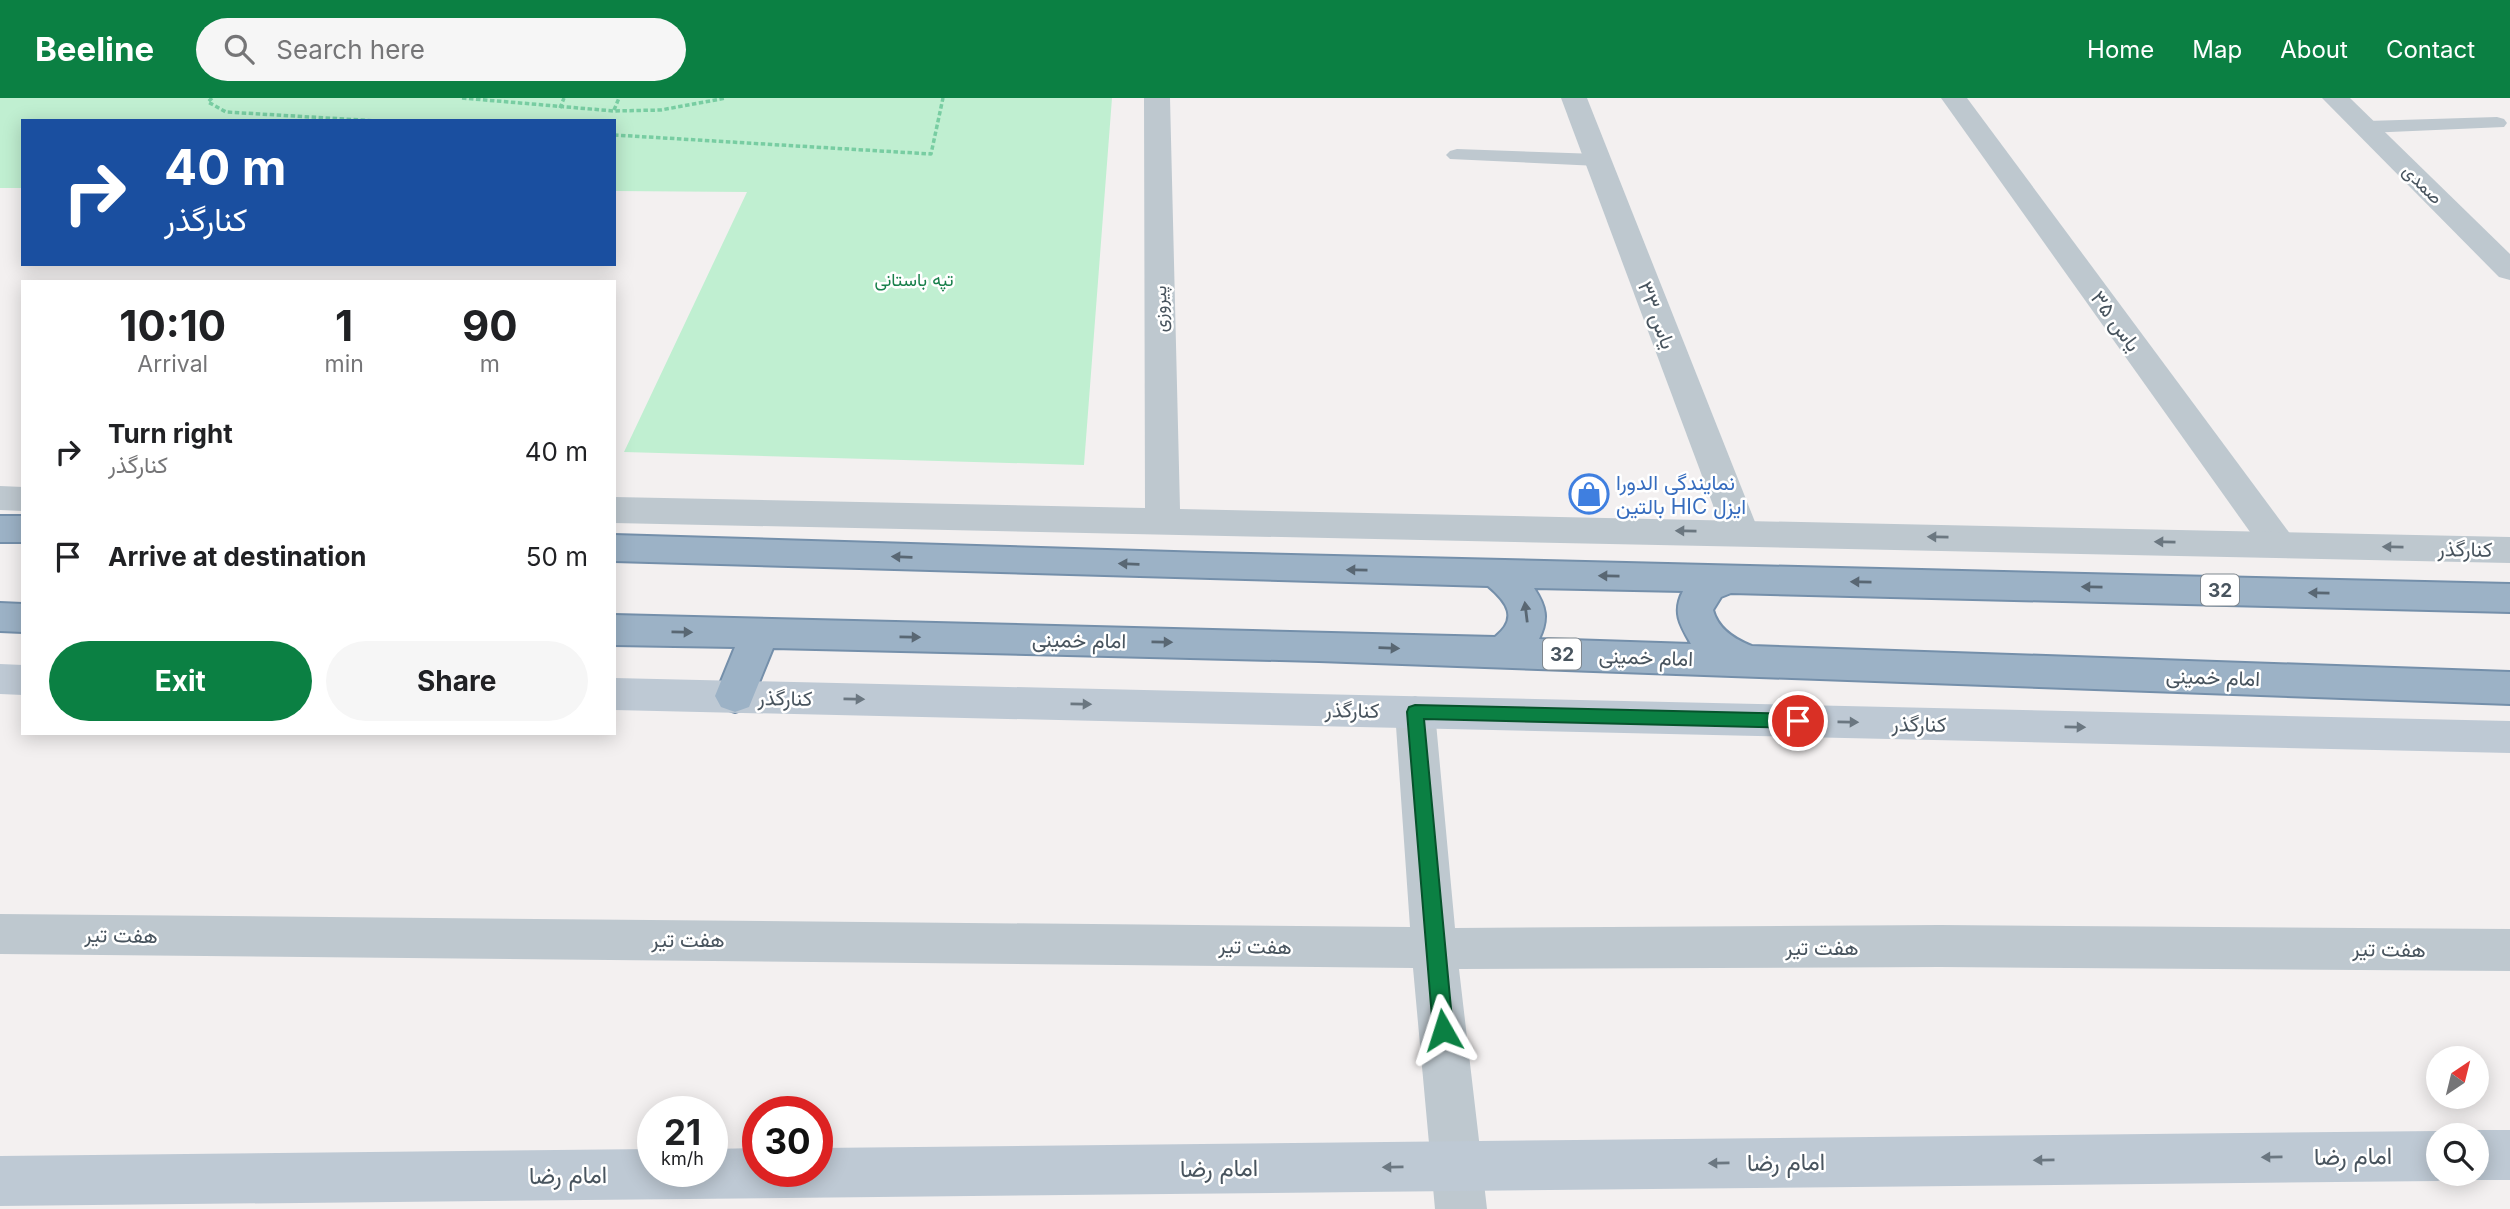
<!DOCTYPE html>
<html lang="en">
<head>
<meta charset="utf-8">
<style>
  body { margin:0; font-family:Inter,Vazirmatn,sans-serif; background:#f6f6f6; color:#202124; height:100vh; display:flex; flex-direction:column; font-size:26px; white-space:nowrap }
  * { box-sizing:border-box; margin:0 }
  p { font-size:23px; color:#757577 }
  .icon { flex:none; width:38px; height:38px; fill:none; stroke:currentColor; stroke-width:2; stroke-linecap:round; stroke-linejoin:round }
  .map { position:relative; flex:1; overflow:hidden }
  .drawer { position:absolute; left:21px; top:182px; width:595px; height:455px; display:flex; flex-direction:column; background:#fff; border-radius:0px; box-shadow:0 4px 18px #0003 }
  .drawer>* { flex:none }
  .top-card { position:absolute; left:21px; top:21px; width:595px; height:147px; border-radius:0px; box-shadow:0 4px 18px #0003; background:#1a4fa0; color:#fff; overflow:hidden }
  .needle { width:46px; rotate:35deg }
  .buttons { position:absolute; left:2426px; top:948px; display:grid; gap:14px }
  .buttons a { display:grid; place-items:center; width:63px; height:63px; border-radius:50%; background:#fff; box-shadow:0 4px 18px #0003; font-size:35px }
  .speed { position:absolute; left:637px; top:998px; display:flex; gap:14px; font-size:35px; font-weight:700; text-align:center }
  .speed>* { display:grid; place-content:center; width:91px; height:91px; border-radius:50%; background:#fff; box-shadow:0 4px 18px #0003; line-height:1 }
  .speed small { font-size:18px; font-weight:400 }
  .speed .limit { border:10px solid #d22; background:#fff; color:#111 }
  .pin { position:absolute; display:grid; place-items:center; width:60px; height:60px; color:#fff; margin:-30px; border:4px solid #fff; border-radius:50%; box-shadow:0 2px 7px #0007 }
  .me { position:absolute; width:77px; margin:-38px; rotate:354deg; stroke-linejoin:round; filter:drop-shadow(0 0 5px #0008) }
  .turn { display:flex; align-items:center; gap:24px; height:147px; padding:0 28px; font-size:32px }
  .turn .icon { width:91px; height:91px; stroke-width:2.5 }
  .turn b { display:block; font-size:49px; line-height:60px }
  .eta { display:flex; justify-content:space-evenly; align-items:center; height:119px; text-align:center }
  .eta b { font-size:42px; font-weight:700; line-height:49px }
  .button { display:flex; gap:14px; margin-top:auto; padding:14px 28px }
  .button a { flex:1; height:80px; border-radius:42px; background:#0b8043; color:#fff; font-size:28px; font-weight:700; line-height:80px; text-align:center }
  .button a+a { background:#f6f6f6; color:#202124 }
  ul { padding:0; list-style:none }
  li { display:flex; align-items:center; gap:21px; height:105px; padding:0 28px }
  li div { flex:1 }
  li b { display:block; font-size:26px }
  li em { font-style:normal }
  header { display:flex; align-items:center; gap:42px; box-sizing:border-box; height:98px; padding:0 35px; background:#0b8043; color:#fff }
  header strong { font-size:33px }
  nav { display:flex; gap:38px; margin-inline-start:auto; font-size:24px }
  .search { width:490px; height:63px; background:#f6f6f6; display:flex; align-items:center; gap:18px; box-sizing:border-box; padding:0 24px; border-radius:38px; color:#757577; font-size:26px }
  .map>svg:first-child { display:block }
</style>
</head>
<body>
<header>
<strong>Beeline</strong>
<div class="search"><svg class="icon" aria-label="search" viewBox="0 0 24 24"><circle cx="10" cy="10" r="6"/><path d="M15 15l6 6"/></svg>Search here</div>
<nav><a>Home</a><a>Map</a><a>About</a><a>Contact</a></nav>
</header>
<div class="map">
<svg width="2510" height="1111" viewBox="0 0 2510 1111">
  <rect width="100%" height="100%" fill="#f3f0f0"/>
  <path fill="#c0efd1" d="M 0,0 L 1112,0 L 1084,367 L 624,354 L 747,94 L 614,93 L 614,23 L 23,23 L 23,90 L 0,90 Z"/>
  <g fill="none" stroke-linecap="round" stroke-linejoin="round">
    <g stroke="#748faa" stroke-width="4">
      <g id="trunk">
        <rect x="0" y="418" width="23" height="26"/>
        <path d="M 614,437 L 1207,455 L 2510,486 L 2510,514 L 1731,495 L 1721,499 L 1713,512 C 1718,531 1734,541 1752,548 L 2510,574 L 2510,606 L 1319,563 L 773,550 L 749,609 L 735,614 L 721,609 L 715,598 L 735,549 L 614,547 L 614,517 L 1495,539 C 1519,520 1507,504 1488,488 L 614,463 ZM 1534,490 L 1683,493 C 1672,514 1680,527 1691,546 L 1539,541 C 1549,521 1546,508 1534,490 Z"/>
        <path d="M 0,505 L 23,506 L 23,534 L 0,533 Z"/>
      </g>
    </g>
    <g stroke="#78cda2" stroke-width="3.5" stroke-dasharray="4.5 2.5" stroke-linecap="butt">
      <path d="M 212,0 L 208,4 L 226,14 L 377,23"/>
      <path d="M 462,0 L 614,13 L 661,12 L 726,0"/>
      <path d="M 560,10 L 564,0"/>
      <path d="M 614,12 L 619,0"/>
      <path d="M 614,37 L 931,56 L 943,0"/>
    </g>
    <g fill="#bec8cf" fill-rule="evenodd">
      <path d="M 2497,19 L 2504,21 L 2507,25 L 2504,29 L 2367,35 L 2360,33 L 2357,29 L 2360,25 L 2367,23 Z"/>
      <path d="M 1457,51 L 1598,56 L 1605,58 L 1609,62 L 1605,66 L 1598,68 L 1450,61 L 1446,57 L 1450,53 Z"/>
    </g>
    <g fill="#bec8cf" fill-rule="evenodd">
      <path d="M 1561,0 L 1587,0 L 1759,434 L 1754,443 L 1741,447 L 1728,443 L 1723,434 Z"/>
      <path d="M 1941,0 L 1967,0 L 2291,437 L 2296,446 L 2291,455 L 2278,459 L 2265,455 Z"/>
      <path d="M 2322,0 L 2350,0 L 2510,156 L 2510,182 L 2499,179 Z"/>
      <path d="M 1415,598 L 1429,603 L 1435,614 L 1455,830 L 1940,827 L 2510,831 L 2510,873 L 1940,869 L 1459,871 L 1487,1111 L 1435,1111 L 1413,870 L 0,856 L 0,816 L 1410,829 L 1395,614 L 1401,603 Z"/>
    </g>
    <g fill="#bec8cf" fill-rule="evenodd">
      <path d="M 1144,0 L 1170,0 L 1180,411 L 2510,439 L 2510,465 L 614,425 L 614,399 L 1145,410 Z"/>
      <path d="M 0,388 L 23,389 L 23,413 L 0,412 Z"/>
    </g>
    <g fill="#bec9d4" fill-rule="evenodd">
      <path d="M 0,566 L 23,567 L 23,597 L 0,596 Z"/>
      <path d="M 614,580 L 2510,623 L 2510,655 L 614,612 Z"/>
      <path d="M 2476,1032 L 2510,1032 L 2510,1082 L 2476,1082 L 2462,1076 L 2476,1076 L 2476,1038 L 2462,1038 Z"/>
      <path d="M 2438,1033 L 2449,1038 L 2438,1038 L 2438,1076 L 2454,1076 L 2438,1083 L 0,1108 L 0,1058 L 653,1051 L 653,1073 L 712,1073 L 712,1051 L 758,1050 L 758,1073 L 817,1073 L 817,1050 Z"/>
    </g>
    <use href="#trunk" fill="#9cb2c6" fill-rule="evenodd"/>
  </g>
  <defs><path id="oneway-solid" d="M-6-.8H1V-3.2L6.5 0L1 3.2V.8H-6Z" transform="scale(1.75)"/></defs>
  <g fill="#6b7780">
    <use href="#oneway-solid" transform="translate(1686 433) rotate(-179)"/>
    <use href="#oneway-solid" transform="translate(1938 439) rotate(-179)"/>
    <use href="#oneway-solid" transform="translate(2165 444) rotate(-179)"/>
    <use href="#oneway-solid" transform="translate(2393 449) rotate(-179)"/>
  </g>
  <g fill="#596773">
    <use href="#oneway-solid" transform="translate(902 459) rotate(-178)"/>
    <use href="#oneway-solid" transform="translate(1129 466) rotate(-178)"/>
    <use href="#oneway-solid" transform="translate(1357 472) rotate(-179)"/>
    <use href="#oneway-solid" transform="translate(1609 478) rotate(-179)"/>
    <use href="#oneway-solid" transform="translate(1861 484) rotate(-179)"/>
    <use href="#oneway-solid" transform="translate(2092 489) rotate(-179)"/>
    <use href="#oneway-solid" transform="translate(2319 495) rotate(-179)"/>
    <use href="#oneway-solid" transform="translate(1526 514) rotate(-97)"/>
    <use href="#oneway-solid" transform="translate(682 534) rotate(1)"/>
    <use href="#oneway-solid" transform="translate(910 539) rotate(1)"/>
    <use href="#oneway-solid" transform="translate(1162 544) rotate(1)"/>
    <use href="#oneway-solid" transform="translate(1389 550) rotate(2)"/>
  </g>
  <g fill="#6b7781">
    <use href="#oneway-solid" transform="translate(854 601) rotate(1)"/>
    <use href="#oneway-solid" transform="translate(1081 606) rotate(1)"/>
    <use href="#oneway-solid" transform="translate(1848 624) rotate(1)"/>
    <use href="#oneway-solid" transform="translate(2075 629) rotate(1)"/>
    <use href="#oneway-solid" transform="translate(2272 1059) rotate(179)"/>
    <use href="#oneway-solid" transform="translate(2044 1062) rotate(179)"/>
    <use href="#oneway-solid" transform="translate(1719 1065) rotate(179)"/>
    <use href="#oneway-solid" transform="translate(1393 1069) rotate(179)"/>
  </g>
  <path fill="#0b8043" stroke="#07532c" stroke-width="2" d="M 1415,607 L 1798,616 L 1804,618 L 1806,623 L 1804,628 L 1798,630 L 1424,621 L 1453,932 L 1450,938 L 1443,941 L 1436,938 L 1433,932 L 1407,614 L 1409,609 Z"/>
  <defs>
    <g id="shop-ring" transform="scale(2.0125)"><circle r="9.5" fill="#fff" stroke="#3f7fe0" stroke-width="1.5"/><path d="M-5-2.5h2.3a2.7 3.5 0 0 1 5.4 0H5L5.5 6h-11ZM-1.5-2.5h3a1.5 2.3 0 0 0-3 0Z" fill="#3f7fe0"/></g>
  </defs>
  <g fill-rule="evenodd">
    <use href="#shop-ring" x="1589" y="396"/>
  </g>
  <g text-anchor="middle" dominant-baseline="central" stroke-width="5" stroke-linejoin="round" paint-order="stroke">
    <g font-size="18" fill="#48545e" stroke="#fff">
      <text transform="translate(2423 86) rotate(45)">صمدی</text>
      <text transform="translate(1160 211) rotate(-91)">پیروزی</text>
    </g>
    <g font-size="18" fill="#18804b" stroke="#fff">
      <text x="914" y="181">تپه باستانی</text>
    </g>
    <g fill="#fff" stroke="#7f878e" stroke-width="2">
      <rect x="2201" y="476.5" width="38" height="31" rx="5"/>
      <rect x="1543" y="540.5" width="38" height="31" rx="5"/>
    </g>
    <g font-size="19" font-weight="bold" fill="#48545e">
      <text x="2220" y="492">32</text>
      <text x="1562" y="556">32</text>
    </g>
    <g font-size="21" fill="#48545e" stroke="#fff">
      <text transform="translate(1657 217) rotate(69)">یاس ۳۳</text>
      <text transform="translate(2116 223) rotate(54)">یاس ۳۵</text>
      <text transform="translate(2465 451) rotate(1)">کنارگذر</text>
      <text transform="translate(1079 542) rotate(1)">امام خمینی</text>
      <text transform="translate(1646 559) rotate(2)">امام خمینی</text>
      <text transform="translate(2213 579) rotate(2)">امام خمینی</text>
      <text transform="translate(785 600) rotate(1)">کنارگذر</text>
      <text transform="translate(1352 612) rotate(1)">کنارگذر</text>
      <text transform="translate(1919 626) rotate(1)">کنارگذر</text>
      <text transform="translate(121 837) rotate(1)">هفت تیر</text>
      <text x="688" y="841">هفت تیر</text>
      <text transform="translate(1255 848) rotate(1)">هفت تیر</text>
      <text x="1822" y="849">هفت تیر</text>
      <text transform="translate(2389 851) rotate(1)">هفت تیر</text>
    </g>
    <g font-size="21" fill="#366cbe" stroke="#fff" text-anchor="start">
      <text x="1616" y="384">نمایندگی الدورا<tspan x="1616" dy="24">بالتین HIC ایزل</tspan></text>
    </g>
    <g font-size="24" fill="#48545e" stroke="#fff">
      <text transform="translate(2353 1058) rotate(-1)">امام رضا</text>
      <text transform="translate(1786 1064) rotate(-1)">امام رضا</text>
      <text transform="translate(1219 1070) rotate(-1)">امام رضا</text>
      <text transform="translate(568 1077) rotate(-1)">امام رضا</text>
    </g>
  </g>
</svg>
<div class="buttons">
<a><svg class="needle" viewBox="-14 -14 28 28"><path d="M0-13l5 13h-10z" fill="#e53935"/><path d="M0 13l5-13h-10z" fill="#757577"/></svg></a>
<a><svg class="icon" aria-label="search" viewBox="0 0 24 24"><circle cx="10" cy="10" r="6"/><path d="M15 15l6 6"/></svg></a>
</div>
<div class="speed"><div>21<small>km/h</small></div><div class="limit">30</div></div>
<div class="pin" style="left:1798px;top:623px;background:#d93025"><svg class="icon" aria-label="arrive" viewBox="0 0 24 24"><path d="M6 21V4h12l-3 4 3 4H6"/></svg></div>
<svg class="me" style="left:1443px;top:932px" viewBox="-20 -20 40 40"><path d="M0-17L14 15 0 8-14 15z" fill="#0b8043" stroke="#fff" stroke-width="4"/></svg>
<div class="top-card">
<div class="turn"><svg class="icon" aria-label="right" viewBox="0 0 24 24"><path d="M7 20v-9h11M14 6l5 5-5 5"/></svg><div><b>40 m</b>کنارگذر</div></div>
</div>
<section class="drawer">
<div class="eta">
<div><b>10:10</b><p>Arrival</p></div>
<div><b>1</b><p>min</p></div>
<div><b>90</b><p>m</p></div>
</div>
<ul>
<li><svg class="icon" aria-label="right" viewBox="0 0 24 24"><path d="M7 20v-9h11M14 6l5 5-5 5"/></svg><div><b>Turn right</b><p>کنارگذر</p></div><em>40 m</em></li>
<li><svg class="icon" aria-label="arrive" viewBox="0 0 24 24"><path d="M6 21V4h12l-3 4 3 4H6"/></svg><div><b>Arrive at destination</b></div><em>50 m</em></li>
</ul>
<div class="button"><a>Exit</a><a>Share</a></div>
</section>
</div>
</body>
</html>
